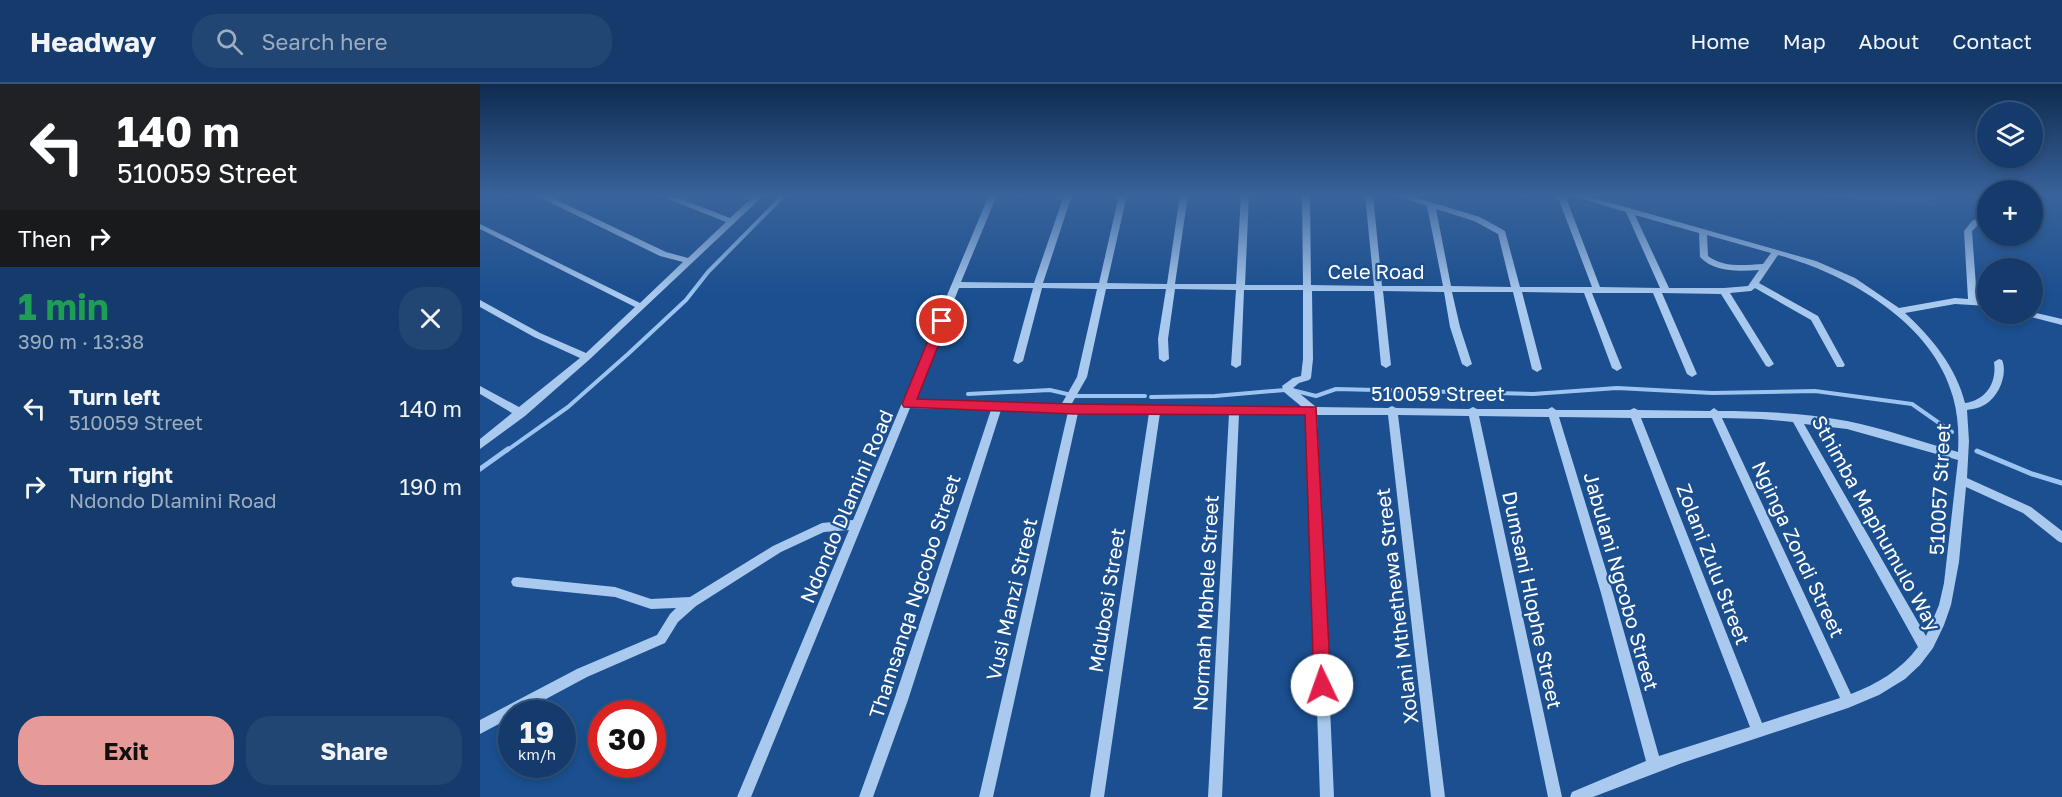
<!DOCTYPE html>
<html lang="en">
<head>
<meta charset="utf-8">
<style>
  body { margin:0; font-family:"Golos Text",sans-serif; background:#214673; color:#f1f3f6; height:100vh; display:flex; flex-direction:column; font-size:22px; white-space:nowrap }
  * { box-sizing:border-box; margin:0 }
  p { font-size:20px; color:#9dadc1 }
  .icon { flex:none; width:33px; height:33px; fill:none; stroke:currentColor; stroke-width:2; stroke-linecap:round; stroke-linejoin:round }
  .map { position:relative; flex:1; overflow:hidden }
  .drawer { display:flex; flex-direction:column; background:#143b6b; width:480px }
  .drawer>* { flex:none }
  .banner { background:#202124; color:#fff; overflow:hidden }
  .buttons { position:absolute; left:1497px; top:18px; display:grid; gap:12px }
  .buttons a { display:grid; place-items:center; width:66px; height:66px; border-radius:50%; background:#143b6b; box-shadow:0 3px 9px #0003,0 0 0 2px #33557e; font-size:30px }
  .speed { position:absolute; left:18px; top:616px; display:flex; gap:12px; font-size:30px; font-weight:700; text-align:center }
  .speed>* { display:grid; place-content:center; width:78px; height:78px; border-radius:50%; background:#143b6b; box-shadow:0 3px 9px #0003,0 0 0 2px #33557e; line-height:1 }
  .speed small { font-size:15px; font-weight:400 }
  .speed .limit { border:9px solid #d22; background:#fff; color:#111 }
  .pin { position:absolute; display:grid; place-items:center; width:51px; height:51px; color:#fff; margin:-26px; border:3px solid #fff; border-radius:50%; box-shadow:0 2px 6px #0007 }
  .me { position:absolute; width:66px; margin:-33px; rotate:357deg; stroke-linejoin:round; filter:drop-shadow(0 0 4px #0008) }
  .turn { display:flex; align-items:center; gap:21px; height:126px; padding:0 18px; font-size:27px }
  .turn .icon { width:78px; height:78px; stroke-width:2.5 }
  .turn b { display:block; font-size:42px; line-height:51px }
  .then { display:flex; align-items:center; height:57px; padding:0 18px; background:#0003; gap:12px; font-size:22px }
  .round { display:grid; place-items:center; flex:none; width:63px; height:63px; border-radius:24px; background:#214673 }
  .head { display:flex; align-items:center; justify-content:space-between; height:102px; padding:0 18px }
  h1 { font-size:36px; font-weight:700; line-height:45px; color:#1e9e55 }
  .button { display:flex; gap:12px; margin-top:auto; padding:12px 18px }
  .button a { flex:1; height:69px; border-radius:24px; background:#e69b98; color:#111; font-size:24px; font-weight:700; line-height:69px; text-align:center }
  .button a+a { background:#214673; color:#f1f3f6 }
  ul { padding:0; list-style:none }
  li { display:flex; align-items:center; gap:18px; height:78px; padding:0 18px }
  li div { flex:1 }
  li b { display:block; font-size:22px }
  li em { font-style:normal }
  header { display:flex; align-items:center; gap:36px; box-sizing:border-box; height:84px; padding:0 30px; background:#143b6b; border-bottom:2px solid #33557e }
  header strong { font-size:28px }
  nav { display:flex; gap:33px; margin-inline-start:auto; font-size:21px }
  .search { width:420px; height:54px; background:#214673; display:flex; align-items:center; gap:15px; box-sizing:border-box; padding:0 21px; border-radius:24px; color:#9dadc1; font-size:22px }
  main { display:flex; flex:1; min-height:0 }
  .map>svg:first-child { display:block }
</style>
</head>
<body>
<header>
<strong>Headway</strong>
<div class="search"><svg class="icon" aria-label="search" viewBox="0 0 24 24"><circle cx="10" cy="10" r="6"/><path d="M15 15l6 6"/></svg>Search here</div>
<nav><a>Home</a><a>Map</a><a>About</a><a>Contact</a></nav>
</header>
<main>
<section class="drawer">
<div class="banner">
<div class="turn"><svg class="icon" aria-label="left" viewBox="0 0 24 24"><path d="M17 20v-9H6M10 6l-5 5 5 5"/></svg><div><b>140 m</b>510059 Street</div></div>
<div class="then">Then<svg class="icon" aria-label="right" viewBox="0 0 24 24"><path d="M7 20v-9h11M14 6l5 5-5 5"/></svg></div>
</div>
<div class="head"><div><h1>1 min</h1><p>390 m · 13:38</p></div><a class="round"><svg class="icon" aria-label="close" viewBox="0 0 24 24"><path d="M6 6l12 12M18 6L6 18"/></svg></a></div>
<ul>
<li><svg class="icon" aria-label="left" viewBox="0 0 24 24"><path d="M17 20v-9H6M10 6l-5 5 5 5"/></svg><div><b>Turn left</b><p>510059 Street</p></div><em>140 m</em></li>
<li><svg class="icon" aria-label="right" viewBox="0 0 24 24"><path d="M7 20v-9h11M14 6l5 5-5 5"/></svg><div><b>Turn right</b><p>Ndondo Dlamini Road</p></div><em>190 m</em></li>
</ul>
<div class="button"><a>Exit</a><a>Share</a></div>
</section>
<div class="map">
<svg width="1582" height="713" viewBox="0 0 1582 713">
  <rect width="100%" height="100%" fill="#1b4f8f"/>
  <path fill="#2e69ad" d="M 1327,111 L 1461,111 L 1455,122 Z"/>
  <g fill="none" stroke-linecap="round" stroke-linejoin="round">
    <g stroke="#9cc4f0" stroke-width="4">
      <path d="M 812,306 L 836,312 L 856,305 L 1053,310 L 1137,304 L 1232,309 L 1335,307 L 1432,320 L 1472,348"/>
      <path d="M 488,310 L 570,306 L 587,310"/>
      <path d="M 593,312 L 665,312"/>
      <path d="M 671,313 L 735,312 L 805,306"/>
      <path d="M 26,367 L 88,323 L 148,270 L 206,216 L 228,188 L 304,111"/>
    </g>
    <g stroke="#9cc4f0" stroke-width="5">
      <path d="M 1497,367 L 1552,390 L 1582,399"/>
      <path d="M 0,385 L 28,365"/>
    </g>
    <g fill="#a9c9ee" fill-rule="evenodd">
      <path d="M 55,111 L 66,111 L 186,168 L 208,174 L 246,138 L 178,111 L 190,111 L 250,134 L 275,111 L 284,111 L 110,275 L 45,332 L 0,365 L 0,355 L 32,329 L 0,310 L 0,302 L 39,323 L 100,274 L 54,253 L 0,223 L 0,216 L 60,249 L 106,269 L 155,223 L 0,145 L 0,140 L 160,219 L 203,178 L 180,172 Z"/>
      <path d="M 509,111 L 517,111 L 481,198 L 554,199 L 584,111 L 592,111 L 563,199 L 619,199 L 639,111 L 647,111 L 627,199 L 687,200 L 700,111 L 708,111 L 695,200 L 756,200 L 761,111 L 769,111 L 765,201 L 823,201 L 822,111 L 830,111 L 831,201 L 894,202 L 885,111 L 893,111 L 902,202 L 963,202 L 947,122 L 914,111 L 927,111 L 1000,133 L 1025,147 L 1040,203 L 1112,203 L 1077,111 L 1085,111 L 1120,203 L 1180,204 L 1146,128 L 1090,111 L 1103,111 L 1336,177 L 1375,194 L 1419,224 L 1475,214 L 1488,215 L 1484,147 L 1492,137 L 1508,129 L 1508,135 L 1498,141 L 1492,147 L 1497,216 L 1508,216 L 1508,222 L 1475,220 L 1425,229 C 1452,254 1476,283 1485,319 C 1506,316 1517,299 1514,278 L 1519,275 L 1522,276 C 1528,290 1519,312 1506,320 C 1500,324 1493,325 1487,326 L 1489,357 L 1487,394 L 1551,423 L 1582,447 L 1582,459 L 1578,457 L 1543,429 L 1486,403 L 1479,478 L 1471,521 L 1464,541 L 1453,564 L 1440,581 L 1425,595 L 1399,611 L 1368,624 L 1202,679 L 1113,713 L 1090,713 L 1092,708 L 1166,677 L 1121,509 L 1069,333 L 999,332 L 1082,713 L 1068,713 L 989,332 L 918,331 L 965,713 L 951,713 L 908,331 L 837,331 L 854,713 L 840,713 L 827,331 L 759,330 L 742,713 L 728,713 L 749,330 L 680,329 L 624,713 L 610,713 L 669,329 L 598,329 L 513,713 L 499,713 L 588,328 L 521,326 L 428,616 L 393,713 L 379,713 L 414,616 L 511,326 L 430,324 L 271,713 L 257,713 L 369,446 L 344,448 L 301,468 L 216,522 L 198,538 L 185,559 L 107,593 L 38,630 L 32,630 L 32,633 L 0,650 L 0,636 L 97,585 L 177,551 L 190,530 L 196,524 L 171,525 L 135,513 L 37,503 L 33,502 L 31,498 L 33,494 L 37,493 L 135,503 L 171,515 L 210,513 L 293,462 L 342,439 L 373,436 ZM 956,125 L 994,137 L 1018,150 L 1031,203 L 971,202 ZM 1155,131 L 1219,149 L 1220,173 C 1235,189 1259,187 1279,186 L 1268,202 L 1244,204 L 1189,204 ZM 1227,151 L 1291,169 L 1283,180 C 1264,181 1244,184 1228,172 ZM 1298,171 C 1368,190 1453,239 1473,313 C 1478,331 1479,349 1478,368 C 1442,358 1403,344 1367,337 C 1325,329 1281,327 1238,327 L 1234,324 L 1230,327 L 1158,326 L 1154,324 L 1150,326 L 1076,326 L 1072,323 L 1068,325 L 997,325 L 993,323 L 989,325 L 916,324 L 912,322 L 908,324 L 836,323 L 813,304 L 819,299 L 829,296 L 831,294 L 833,275 L 832,207 L 894,207 L 901,281 L 906,284 L 911,281 L 903,207 L 964,208 L 970,243 L 982,280 L 987,283 L 992,280 L 980,243 L 972,208 L 1033,208 L 1052,285 L 1057,288 L 1062,285 L 1042,208 L 1104,209 L 1132,284 L 1137,287 L 1142,284 L 1112,209 L 1173,209 L 1207,290 L 1212,293 L 1217,290 L 1182,209 L 1241,210 L 1286,282 L 1289,283 L 1294,280 L 1250,209 L 1271,207 L 1275,204 L 1331,236 L 1357,283 L 1363,283 L 1365,281 L 1338,232 L 1279,199 ZM 479,204 L 553,204 L 533,277 L 538,280 L 543,277 L 562,204 L 617,205 L 597,293 L 581,321 L 433,317 ZM 626,205 L 686,205 L 678,255 L 679,275 L 684,278 L 689,275 L 688,255 L 695,205 L 756,206 L 751,281 L 756,284 L 761,281 L 764,206 L 823,206 L 823,275 L 821,292 L 813,294 L 802,302 L 804,308 L 822,323 L 591,321 L 607,293 ZM 1079,333 L 1151,334 L 1270,643 L 1179,672 L 1133,509 ZM 1161,334 L 1232,334 L 1360,614 L 1282,639 ZM 1242,334 L 1281,335 L 1313,338 L 1438,563 C 1421,586 1397,600 1371,610 ZM 1324,340 L 1367,345 L 1478,376 L 1464,499 L 1459,521 L 1446,552 Z"/>
      <path d="M 1552,228 L 1582,235 L 1582,241 L 1547,232 L 1545,230 L 1552,230 Z"/>
    </g>
  </g>
  <linearGradient id="sky" x2="0" y2="1"><stop stop-color="#0f2b4f"/><stop offset="0.53" stop-color="#39639b"/><stop offset="1" stop-color="#39639b" stop-opacity="0"/></linearGradient>
  <rect width="1582" height="211" fill="url(#sky)"/>
  <path fill="#e11d48" stroke="#92132f" stroke-width="1.5" d="M 462,233 L 468,237 L 437,315 L 594,320 L 836,323 L 851,601 L 848,607 L 842,609 L 836,607 L 834,601 L 825,331 L 594,330 L 424,323 L 422,320 L 456,237 Z"/>
  <g text-anchor="middle" dominant-baseline="central" stroke-width="4.5" stroke-linejoin="round" paint-order="stroke">
    <g font-size="20" fill="#fff" stroke="#1b4f8f">
      <text x="896" y="187">Cele Road</text>
      <text x="958" y="309">510059 Street</text>
      <text transform="translate(1459 405) rotate(-87)">510057 Street</text>
      <text transform="translate(366 422) rotate(-67)">Ndondo Dlamini Road</text>
      <text transform="translate(1397 439) rotate(61)">Sthimba Maphumulo Way</text>
      <text transform="translate(1319 465) rotate(65)">Nginga Zondi Street</text>
      <text transform="translate(1234 480) rotate(69)">Zolani Zulu Street</text>
      <text transform="translate(1142 497) rotate(74)">Jabulani Ngcobo Street</text>
      <text transform="translate(434 512) rotate(-72)">Thamsanqa Ngcobo Street</text>
      <text transform="translate(531 515) rotate(-77)">Vusi Manzi Street</text>
      <text transform="translate(626 516) rotate(-81)">Mdubosi Street</text>
      <text transform="translate(1053 516) rotate(78)">Dumsani Hlophe Street</text>
      <text transform="translate(725 519) rotate(-87)">Normah Mbhele Street</text>
      <text transform="translate(916 522) rotate(-97)">Xolani Mthethewa Street</text>
    </g>
  </g>
</svg>
<div class="buttons">
<a><svg class="icon" aria-label="layers" viewBox="0 0 24 24"><path d="M12 4l9 5-9 5-9-5zM3 14l9 5 9-5"/></svg></a>
<a>+</a>
<a>−</a>
</div>
<div class="speed"><div>19<small>km/h</small></div><div class="limit">30</div></div>
<div class="pin" style="left:462px;top:237px;background:#d93025"><svg class="icon" aria-label="arrive" viewBox="0 0 24 24"><path d="M6 21V4h12l-3 4 3 4H6"/></svg></div>
<svg class="me" style="left:842px;top:601px" viewBox="-20 -20 40 40"><circle r="19" fill="#fff"/><path d="M0-13L10 11 0 6-10 11z" fill="#e11d48"/></svg>
</div>
</main>
</body>
</html>
